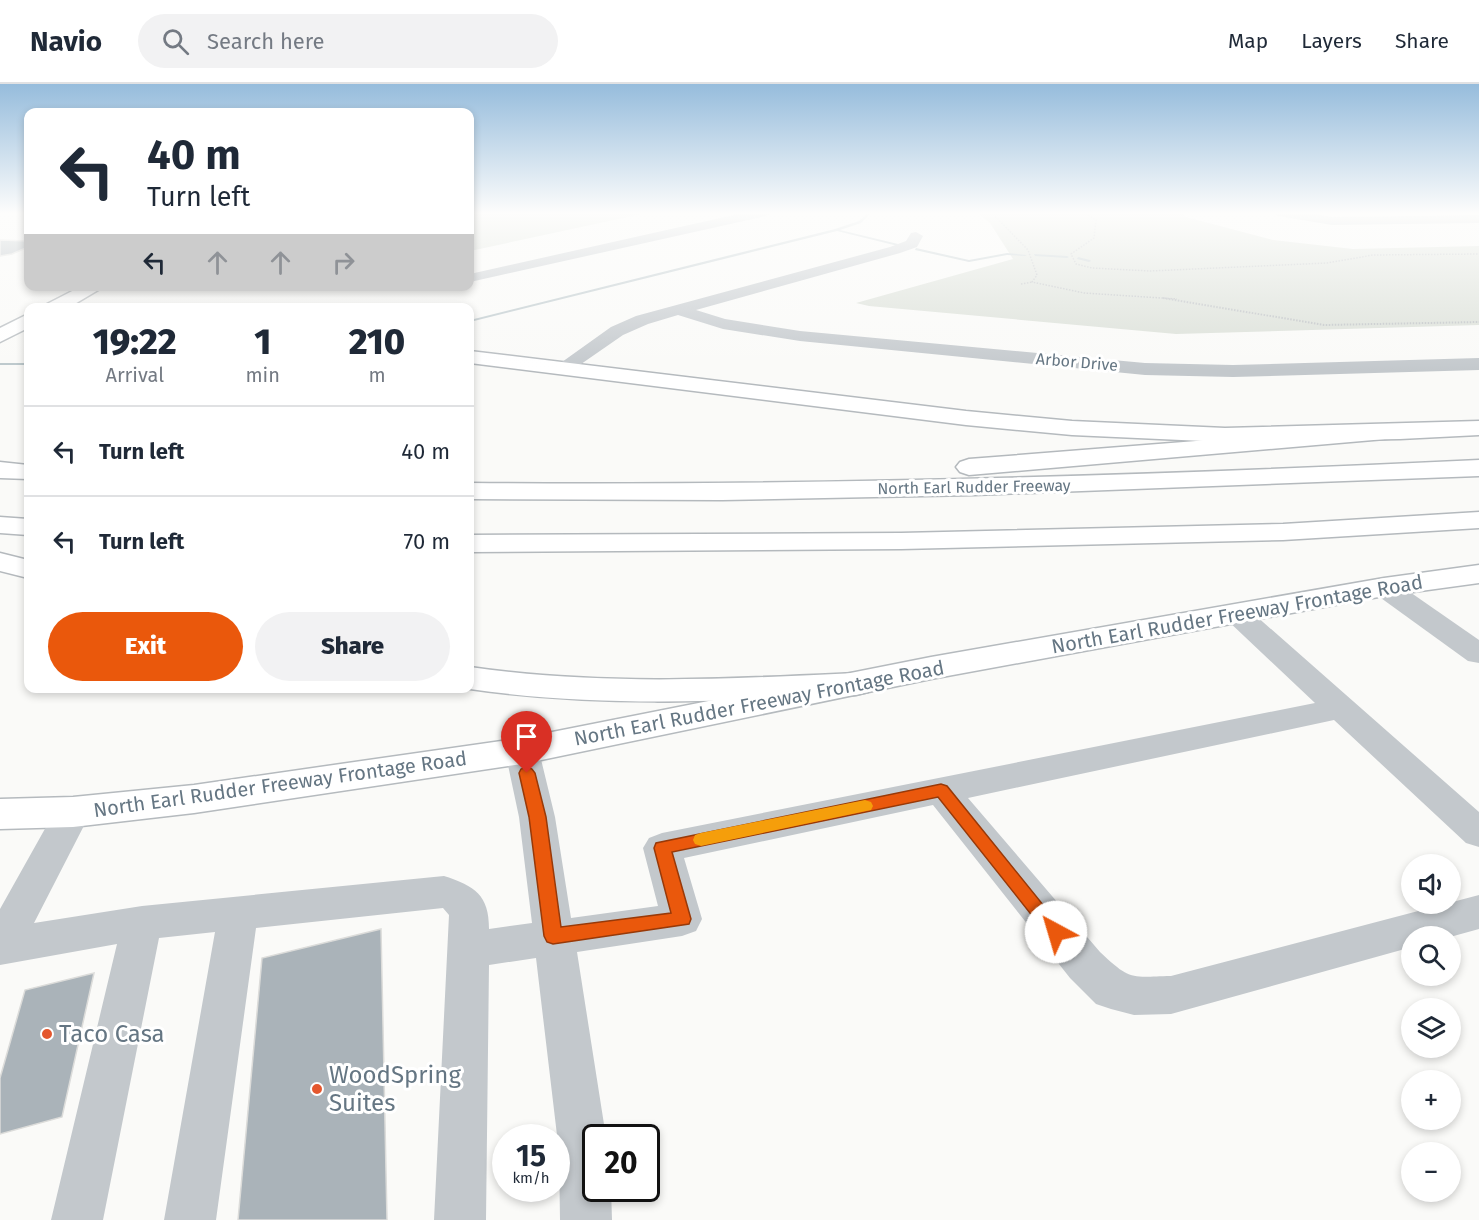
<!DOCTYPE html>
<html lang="en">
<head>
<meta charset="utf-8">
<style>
  body { margin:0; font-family:"Fira Sans",sans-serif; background:#f2f2f3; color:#1f2937; height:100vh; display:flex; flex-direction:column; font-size:22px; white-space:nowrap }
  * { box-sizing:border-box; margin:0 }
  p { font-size:20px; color:#747a83 }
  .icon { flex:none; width:33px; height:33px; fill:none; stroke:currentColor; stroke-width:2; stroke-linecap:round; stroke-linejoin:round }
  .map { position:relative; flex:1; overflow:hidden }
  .side { position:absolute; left:24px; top:219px; width:450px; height:390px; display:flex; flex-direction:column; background:#fff; border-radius:12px; box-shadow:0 3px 9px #0003 }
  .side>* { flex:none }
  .guide { position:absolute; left:24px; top:24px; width:450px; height:183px; border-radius:12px; box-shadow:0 3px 9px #0003; background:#fff; color:#1f2937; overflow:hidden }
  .controls { position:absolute; left:1401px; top:770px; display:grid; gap:12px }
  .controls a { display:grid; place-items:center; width:60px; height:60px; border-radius:50%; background:#fff; box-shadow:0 3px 9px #0003; font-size:30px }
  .speed { position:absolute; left:492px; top:1040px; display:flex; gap:12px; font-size:30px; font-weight:700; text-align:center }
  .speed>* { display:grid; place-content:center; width:78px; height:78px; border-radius:50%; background:#fff; box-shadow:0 3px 9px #0003; line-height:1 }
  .speed small { font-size:15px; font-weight:400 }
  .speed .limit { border:3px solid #111; border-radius:9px; background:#fff; color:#111 }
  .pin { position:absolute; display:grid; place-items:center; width:51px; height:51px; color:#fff; margin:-62px -26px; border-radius:50% 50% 50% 0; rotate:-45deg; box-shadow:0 0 6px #0007 }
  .pin .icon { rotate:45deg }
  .me { position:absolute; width:66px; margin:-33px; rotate:321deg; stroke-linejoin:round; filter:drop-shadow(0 0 4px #0008) }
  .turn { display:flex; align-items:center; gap:21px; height:126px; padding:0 24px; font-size:27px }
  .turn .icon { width:78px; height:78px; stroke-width:2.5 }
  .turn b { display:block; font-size:42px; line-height:51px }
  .lanes { display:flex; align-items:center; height:57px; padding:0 24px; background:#0003; justify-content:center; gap:30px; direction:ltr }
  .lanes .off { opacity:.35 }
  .eta { display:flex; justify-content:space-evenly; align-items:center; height:102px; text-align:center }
  .eta b { font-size:36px; font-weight:800; line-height:42px }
  .primary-button { display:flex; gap:12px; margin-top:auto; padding:12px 24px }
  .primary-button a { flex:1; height:69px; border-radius:36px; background:#ea580c; color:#fff; font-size:24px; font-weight:800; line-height:69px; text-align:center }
  .primary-button a+a { background:#f2f2f3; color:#1f2937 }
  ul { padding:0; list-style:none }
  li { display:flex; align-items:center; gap:18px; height:90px; padding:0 24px; border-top:2px solid #e0e1e3 }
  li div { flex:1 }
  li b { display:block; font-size:22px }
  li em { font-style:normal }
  header { display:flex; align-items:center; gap:36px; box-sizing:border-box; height:84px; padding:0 30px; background:#fff; border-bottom:2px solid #e0e1e3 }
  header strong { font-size:28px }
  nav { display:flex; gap:33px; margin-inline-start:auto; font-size:21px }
  .search { width:420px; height:54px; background:#f2f2f3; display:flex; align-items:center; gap:15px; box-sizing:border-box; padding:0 21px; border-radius:33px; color:#747a83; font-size:22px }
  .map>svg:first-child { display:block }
</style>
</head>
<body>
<header>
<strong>Navio</strong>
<div class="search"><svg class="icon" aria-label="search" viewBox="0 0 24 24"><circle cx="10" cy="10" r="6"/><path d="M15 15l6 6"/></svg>Search here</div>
<nav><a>Map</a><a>Layers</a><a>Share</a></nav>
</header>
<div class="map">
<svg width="1479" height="1136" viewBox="0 0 1479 1136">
  <rect width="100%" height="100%" fill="#fafaf8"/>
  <g fill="#dadfd7">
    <path d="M 470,128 L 651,128 L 470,167 Z"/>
    <path d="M 977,128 L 1181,128 L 1186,133 L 1273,156 L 1353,165 L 1479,162 L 1479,241 L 1176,250 L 869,222 L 856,219 L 1013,175 L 990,139 Z"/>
  </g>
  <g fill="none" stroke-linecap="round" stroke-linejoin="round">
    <g fill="#bbc7cb" fill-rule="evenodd">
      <path d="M 869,128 L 872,128 L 861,139 L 840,146 L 898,160 L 898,162 L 837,147 L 470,238 L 470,236 L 835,145 L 859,137 Z"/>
      <path d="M 916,164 L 969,176 L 1007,169 L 1027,171 L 1025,172 L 1007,171 L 969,178 L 915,166 Z"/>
      <path d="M 1034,170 L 1067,172 L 1069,173 L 1067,174 L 1035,172 Z"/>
      <path d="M 1078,173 L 1090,176 L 1091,177 L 1089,178 L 1077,175 Z"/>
      <rect x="0" y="279" width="28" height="2"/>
    </g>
  </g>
  <g fill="#aab3b9" stroke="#dcdcda" stroke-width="1.5">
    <path d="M 0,156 L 28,157 L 28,163 L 12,170 L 0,172 Z"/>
    <path d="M 381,845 L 387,1136 L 238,1136 L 262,874 Z"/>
    <path d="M 94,889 L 62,1033 L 0,1050 L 0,994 L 25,906 Z"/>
  </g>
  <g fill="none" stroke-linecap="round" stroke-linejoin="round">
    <g stroke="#b5babe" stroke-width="3">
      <g id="major">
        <path d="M 82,202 L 105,202 L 68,224 L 44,224 L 47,220 Z"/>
        <path d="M 28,230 L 28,244 L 0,258 L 0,244 Z"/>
        <path d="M 470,267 L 966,327 L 1072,337 L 1225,344 L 1479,337 L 1479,351 L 1400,355 L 1225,358 L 1072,351 L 966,341 L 470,279 Z"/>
        <path d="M 1479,481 L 1479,499 L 1384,512 L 931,595 L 522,680 L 194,729 L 73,743 L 0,745 L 0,715 L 73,713 L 194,701 L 522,654 L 931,573 L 1384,494 Z"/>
      </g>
    </g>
    <g stroke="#b4b9bd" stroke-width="3">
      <g id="highway">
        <path d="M 1400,341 L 1408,343 L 1412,348 L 1408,353 L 969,391 L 960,388 L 956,383 L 960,378 L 969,375 Z"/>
        <path d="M 1479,376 L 1479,392 L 974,411 L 722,416 L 470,415 L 470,399 C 807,402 1143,392 1479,376 Z"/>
        <path d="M 0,378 L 28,381 L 28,395 L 0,394 Z"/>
        <path d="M 1479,428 L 1479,444 L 1283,456 L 901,465 L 470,468 L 470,451 L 901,449 L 1283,440 Z"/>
        <path d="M 0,433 L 28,435 L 28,451 L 0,449 Z"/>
        <path d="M 0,469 L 28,476 L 28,494 L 0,487 Z"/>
        <path d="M 470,583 C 599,602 727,595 856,589 L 868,592 L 873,600 L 868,608 L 856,611 C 726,617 599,624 470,605 Z"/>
      </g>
    </g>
    <g stroke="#bbbfc2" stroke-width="1.5" stroke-dasharray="1.5 1.5" stroke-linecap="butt">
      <path d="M 991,128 L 1028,166 L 1037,191 L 1032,198 L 1084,209 L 1177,215"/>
      <path d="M 1083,128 L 1096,136 L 1094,154 L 1071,170 L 1076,180 L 1092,184 L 1150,187 L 1327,179 L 1373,171 L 1479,170"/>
      <path d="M 470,133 L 493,128"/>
      <path d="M 1021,200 L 1032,198"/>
    </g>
    <path stroke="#bbbfc2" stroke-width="2" stroke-dasharray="1.5 1.5" stroke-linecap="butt" d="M 1163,214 L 1324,241 L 1479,238"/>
    <g fill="#c3c8cc" fill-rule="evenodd">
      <path d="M 747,128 L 772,128 L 766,132 L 470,198 L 470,190 Z"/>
      <path d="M 1272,128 L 1303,128 L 1332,133 L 1479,131 L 1479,139 L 1332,141 L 1278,132 Z"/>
      <path d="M 916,148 L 923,152 L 917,163 L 900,169 L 696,226 L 725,235 L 800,247 L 1145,279 L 1233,281 L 1479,274 L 1479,286 L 1233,293 L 1145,291 L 800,257 L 723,245 L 678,231 L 648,240 L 623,251 L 571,287 L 557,287 L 555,283 L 611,243 L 636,232 L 890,163 L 906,157 L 911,149 Z"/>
      <path d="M 1384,495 L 1394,497 L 1479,556 L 1479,579 L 1468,577 L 1374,509 L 1370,503 L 1374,497 Z"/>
      <path d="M 1236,520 L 1246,523 L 1479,728 L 1479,763 L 1466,759 L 1334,636 L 968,714 L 1100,868 C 1131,897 1130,893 1171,892 L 1479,811 L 1479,845 L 1450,853 L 1412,852 L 1412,863 L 1171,930 L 1134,931 L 1111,925 L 1096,920 L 1070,894 L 933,721 L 684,774 L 702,835 L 696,847 L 682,852 L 577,868 L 606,1053 L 596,1053 L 596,1104 L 611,1104 L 612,1136 L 560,1136 L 559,1068 L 536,874 L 489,881 L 486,1136 L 434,1136 L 449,831 L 443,824 L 256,844 L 216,1136 L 164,1136 L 215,848 L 159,854 L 103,1136 L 51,1136 L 117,860 L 0,881 L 0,825 L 60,718 L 73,715 L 86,718 L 91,728 L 34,839 L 142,822 L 444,792 C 475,802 489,811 489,845 L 532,839 L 519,733 L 505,667 L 510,659 L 522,655 L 534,659 L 539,667 L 555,733 L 571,834 L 658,822 L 643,764 L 649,754 L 662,749 L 1315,619 L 1226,535 L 1222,529 L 1226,523 Z"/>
    </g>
    <use href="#major" fill="#fff" fill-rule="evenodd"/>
    <use href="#highway" fill="#fff" fill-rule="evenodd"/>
  </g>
  <linearGradient id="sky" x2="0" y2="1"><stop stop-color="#96bcdc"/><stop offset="0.45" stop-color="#fdfdfc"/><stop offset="1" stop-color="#fdfdfc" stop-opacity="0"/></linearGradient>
  <rect width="1479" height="287" fill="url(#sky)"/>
  <path fill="#ea580c" stroke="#983908" stroke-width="1.5" d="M 527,683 L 532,685 L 535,689 L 546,733 L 561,843 L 671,829 L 654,764 L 656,759 L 941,700 L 947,702 L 1065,848 L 1062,853 L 1056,855 L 1049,853 L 938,713 L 672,768 L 691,835 L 689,840 L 553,860 L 547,858 L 544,852 L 529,733 L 519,689 L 521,685 Z"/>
  <path fill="#f59e0b" d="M 865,716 L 871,718 L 873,722 L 871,726 L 701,762 L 695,760 L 693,756 L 695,751 L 701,749 Z"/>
  <g fill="#e4572e" stroke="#fff" stroke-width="2">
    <circle cx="47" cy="950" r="6"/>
    <circle cx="317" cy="1005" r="6"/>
  </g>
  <g text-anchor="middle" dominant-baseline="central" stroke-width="6" stroke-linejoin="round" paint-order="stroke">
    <g font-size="16" fill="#657683" stroke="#fff">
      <text transform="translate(1077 278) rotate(5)">Arbor Drive</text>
      <text transform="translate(974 403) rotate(-1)">North Earl Rudder Freeway</text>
    </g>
    <g font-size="20" fill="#657683" stroke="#fff">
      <text transform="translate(1237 530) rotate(-10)">North Earl Rudder Freeway Frontage Road</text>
      <text transform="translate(759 619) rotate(-11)">North Earl Rudder Freeway Frontage Road</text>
      <text transform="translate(280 700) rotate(-8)">North Earl Rudder Freeway Frontage Road</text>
    </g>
    <g font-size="24" fill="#657683" stroke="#fff" text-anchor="start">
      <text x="59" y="950">Taco Casa</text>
      <text x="329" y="991">WoodSpring<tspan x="329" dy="28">Suites</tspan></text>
    </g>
  </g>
</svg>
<div class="controls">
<a><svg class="icon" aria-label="sound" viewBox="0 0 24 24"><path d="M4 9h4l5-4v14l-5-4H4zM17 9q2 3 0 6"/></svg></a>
<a><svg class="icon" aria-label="search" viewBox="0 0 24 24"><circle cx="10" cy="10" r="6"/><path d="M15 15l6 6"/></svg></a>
<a><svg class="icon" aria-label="layers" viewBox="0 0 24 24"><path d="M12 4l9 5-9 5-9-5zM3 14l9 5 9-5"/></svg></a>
<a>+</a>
<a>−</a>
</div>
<div class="speed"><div>15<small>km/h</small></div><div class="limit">20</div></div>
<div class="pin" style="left:527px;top:689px;background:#d93025"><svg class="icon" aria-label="arrive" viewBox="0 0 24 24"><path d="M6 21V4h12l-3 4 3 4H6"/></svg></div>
<svg class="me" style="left:1056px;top:848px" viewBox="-20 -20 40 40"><circle r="19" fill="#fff"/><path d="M0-13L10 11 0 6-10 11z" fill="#ea580c"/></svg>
<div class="guide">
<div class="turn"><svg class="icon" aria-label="left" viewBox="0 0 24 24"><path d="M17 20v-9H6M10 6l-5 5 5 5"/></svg><div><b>40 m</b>Turn left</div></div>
<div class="lanes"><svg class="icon" aria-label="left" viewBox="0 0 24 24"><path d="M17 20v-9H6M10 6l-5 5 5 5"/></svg><svg class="icon off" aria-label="ahead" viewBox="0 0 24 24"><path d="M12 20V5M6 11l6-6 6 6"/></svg><svg class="icon off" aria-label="ahead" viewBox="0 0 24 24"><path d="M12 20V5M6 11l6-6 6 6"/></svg><svg class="icon off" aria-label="right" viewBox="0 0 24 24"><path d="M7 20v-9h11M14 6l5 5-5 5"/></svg></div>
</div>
<section class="side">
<div class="eta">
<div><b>19:22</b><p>Arrival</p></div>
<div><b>1</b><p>min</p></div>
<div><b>210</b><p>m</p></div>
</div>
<ul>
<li><svg class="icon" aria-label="left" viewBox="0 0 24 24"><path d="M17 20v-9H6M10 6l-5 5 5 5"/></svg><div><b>Turn left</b></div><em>40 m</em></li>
<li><svg class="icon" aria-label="left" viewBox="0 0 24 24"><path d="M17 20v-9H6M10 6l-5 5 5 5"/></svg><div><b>Turn left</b></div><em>70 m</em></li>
</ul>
<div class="primary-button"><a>Exit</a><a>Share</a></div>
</section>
</div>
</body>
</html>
